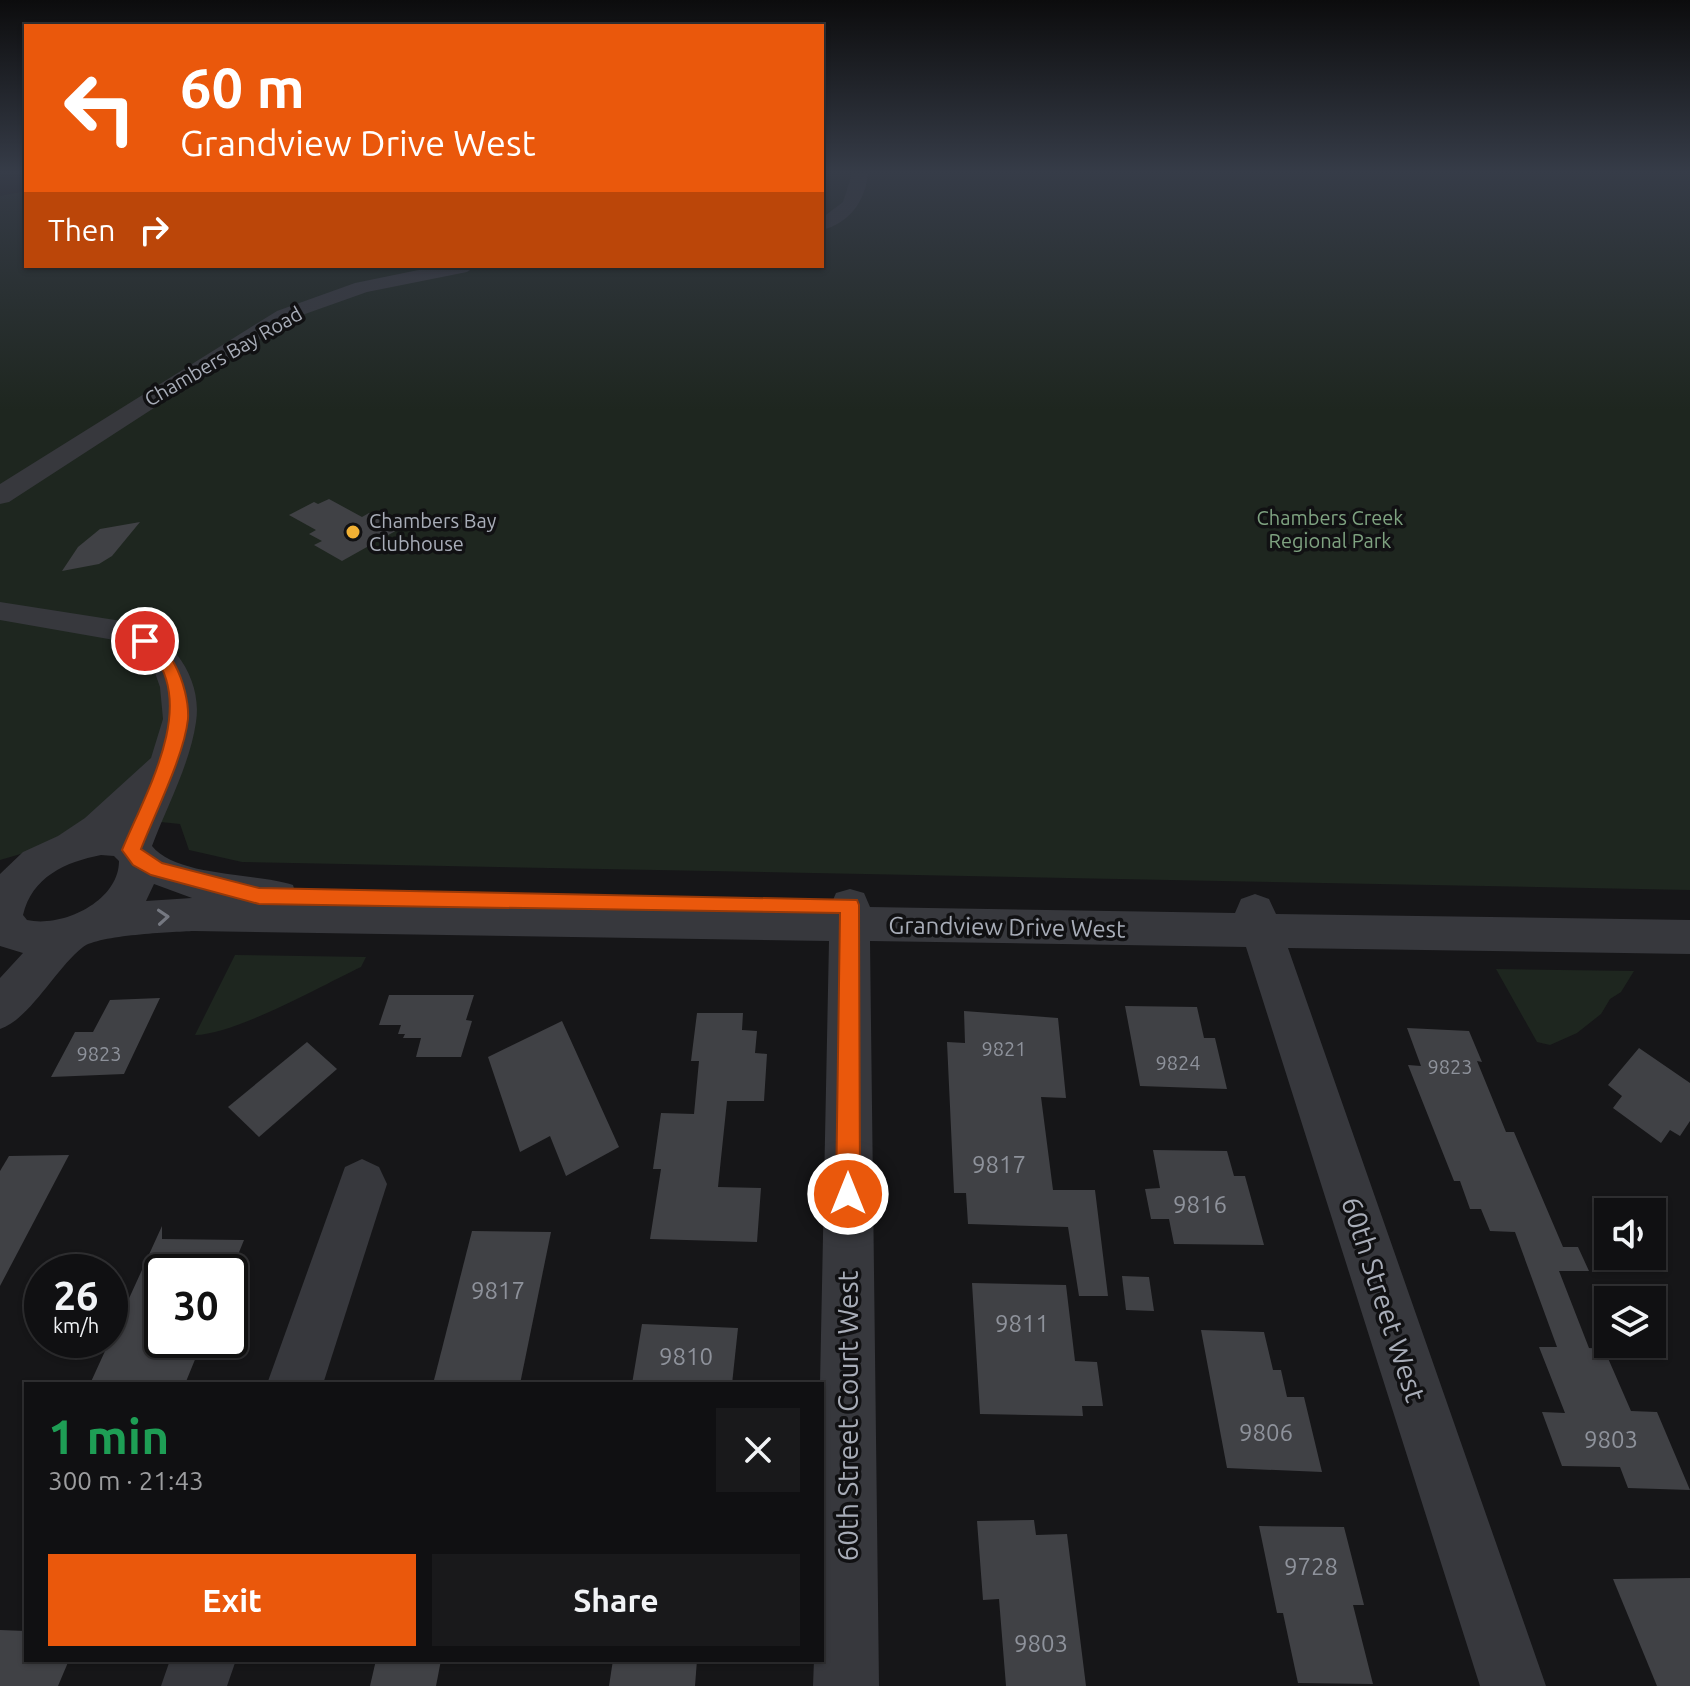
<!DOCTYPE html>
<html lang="en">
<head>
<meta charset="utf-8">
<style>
  body { margin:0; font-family:Ubuntu,sans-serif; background:#19191b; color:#f1f3f6; height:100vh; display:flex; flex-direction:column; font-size:30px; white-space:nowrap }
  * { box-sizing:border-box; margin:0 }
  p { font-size:26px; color:#9c9d9f }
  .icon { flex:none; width:44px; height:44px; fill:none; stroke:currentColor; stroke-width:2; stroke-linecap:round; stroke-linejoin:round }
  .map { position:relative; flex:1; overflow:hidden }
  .panel { position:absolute; left:24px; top:1382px; width:800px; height:280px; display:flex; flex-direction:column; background:#101012; border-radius:0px; box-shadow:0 2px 6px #0004,0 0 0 2px #303032 }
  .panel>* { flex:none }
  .guide { position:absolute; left:24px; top:24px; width:800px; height:244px; border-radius:0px; box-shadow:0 2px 6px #0004,0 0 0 2px #303032; background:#ea580c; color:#fff; overflow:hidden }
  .controls { position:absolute; left:1594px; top:1198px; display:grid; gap:16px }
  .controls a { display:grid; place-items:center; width:72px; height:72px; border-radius:0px; background:#101012; box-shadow:0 2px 6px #0004,0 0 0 2px #303032; font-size:40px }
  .speed { position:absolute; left:24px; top:1254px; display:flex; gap:16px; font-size:40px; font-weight:700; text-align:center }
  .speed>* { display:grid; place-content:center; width:104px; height:104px; border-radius:50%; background:#101012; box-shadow:0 2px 6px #0004,0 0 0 2px #303032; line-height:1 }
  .speed small { font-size:20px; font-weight:400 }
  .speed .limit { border:4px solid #111; border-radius:12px; background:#fff; color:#111 }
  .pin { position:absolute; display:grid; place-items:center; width:68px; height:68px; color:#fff; margin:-34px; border:4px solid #fff; border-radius:50%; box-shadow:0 2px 8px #0007 }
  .me { position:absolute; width:88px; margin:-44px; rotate:0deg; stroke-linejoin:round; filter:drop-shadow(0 0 6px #0008) }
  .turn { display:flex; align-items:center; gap:28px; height:168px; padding:0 24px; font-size:36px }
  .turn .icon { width:104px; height:104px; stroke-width:2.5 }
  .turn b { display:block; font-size:56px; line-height:68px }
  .then { display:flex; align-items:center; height:76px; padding:0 24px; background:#0003; gap:16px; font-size:30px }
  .round { display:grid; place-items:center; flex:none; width:84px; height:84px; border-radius:0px; background:#19191b }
  .overview { display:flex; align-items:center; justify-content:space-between; height:136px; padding:0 24px }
  h1 { font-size:48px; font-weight:600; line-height:60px; color:#1e9e55 }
  .cta { display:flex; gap:16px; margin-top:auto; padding:16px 24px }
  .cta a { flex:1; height:92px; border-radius:0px; background:#ea580c; color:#fff; font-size:32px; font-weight:600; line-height:92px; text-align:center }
  .cta a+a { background:#19191b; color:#f1f3f6 }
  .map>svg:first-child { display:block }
</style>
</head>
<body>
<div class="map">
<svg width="1690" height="1686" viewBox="0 0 1690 1686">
  <rect width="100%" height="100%" fill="#161618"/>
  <g fill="#1e261f">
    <path d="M 822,174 L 1690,174 L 1690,890 L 242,862 L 189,850 L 180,824 L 93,815 L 38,849 L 0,860 L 0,196 L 26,191 L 26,266 L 822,266 Z"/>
    <path d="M 235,955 L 366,957 L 361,967 C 321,986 236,1034 195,1035 Z"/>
    <path d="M 1496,969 L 1634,971 L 1621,992 L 1610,999 L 1601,1014 L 1577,1033 L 1550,1045 L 1537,1042 Z"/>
  </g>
  <g fill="#404145">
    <path d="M 329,499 L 362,517 L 369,513 L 399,529 L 342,561 L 314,545 L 322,541 L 309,534 L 316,530 L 289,515 L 314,502 L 318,504 Z"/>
    <path d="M 140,522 L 112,556 L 99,564 L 62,571 L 78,547 L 100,529 Z"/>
    <path d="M 389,995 L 474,995 L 466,1020 L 472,1021 L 461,1057 L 416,1057 L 421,1038 L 403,1038 L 405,1034 L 398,1034 L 401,1025 L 379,1025 Z"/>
    <path d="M 160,998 L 124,1074 L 51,1077 L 75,1032 L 93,1032 L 110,1000 Z"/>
    <path d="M 1125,1006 L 1197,1007 L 1204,1038 L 1215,1038 L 1227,1089 L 1140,1086 Z"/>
    <path d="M 964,1011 L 1058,1018 L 1066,1098 L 1041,1097 L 1053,1190 L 1095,1190 L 1108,1296 L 1079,1296 L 1068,1227 L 968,1224 L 966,1193 L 954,1193 L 947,1042 L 965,1043 Z"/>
    <path d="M 697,1013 L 743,1013 L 742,1030 L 757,1031 L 755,1053 L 767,1054 L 764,1101 L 727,1101 L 718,1187 L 761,1188 L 757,1242 L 650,1239 L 661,1169 L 653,1169 L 661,1113 L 694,1114 L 699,1061 L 691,1061 Z"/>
    <path d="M 562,1021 L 619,1147 L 566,1176 L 550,1136 L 520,1152 L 488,1057 Z"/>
    <path d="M 1407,1028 L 1469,1031 L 1482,1062 L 1477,1061 L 1506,1132 L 1514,1132 L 1563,1247 L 1578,1247 L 1589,1271 L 1559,1271 L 1589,1348 L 1604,1349 L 1631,1411 L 1657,1412 L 1690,1490 L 1628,1488 L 1620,1467 L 1562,1466 L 1542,1412 L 1565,1413 L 1539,1347 L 1557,1347 L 1515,1232 L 1490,1231 L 1481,1209 L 1470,1209 L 1460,1181 L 1454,1181 L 1408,1065 L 1421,1066 Z"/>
    <path d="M 307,1042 L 337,1069 L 259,1137 L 228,1107 Z"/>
    <path d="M 1639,1048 L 1690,1083 L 1690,1121 L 1680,1136 L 1670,1130 L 1661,1143 L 1613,1108 L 1622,1096 L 1608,1085 Z"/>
    <path d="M 1153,1150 L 1227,1151 L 1234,1176 L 1245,1176 L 1264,1245 L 1174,1244 L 1169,1219 L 1151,1219 L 1145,1189 L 1160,1188 Z"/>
    <path d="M 69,1155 L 0,1286 L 0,1171 L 9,1156 Z"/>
    <path d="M 162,1226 L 162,1239 L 244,1240 L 231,1272 L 162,1272 L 162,1340 L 203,1340 L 185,1384 L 90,1384 Z"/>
    <path d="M 472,1231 L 551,1232 L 520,1384 L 433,1384 Z"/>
    <path d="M 1122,1276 L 1149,1277 L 1154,1311 L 1126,1310 Z"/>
    <path d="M 972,1283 L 1066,1285 L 1075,1361 L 1097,1362 L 1103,1406 L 1082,1406 L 1083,1416 L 980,1414 Z"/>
    <path d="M 642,1324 L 738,1328 L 732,1384 L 632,1384 Z"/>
    <path d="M 1201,1330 L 1264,1332 L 1273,1370 L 1281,1370 L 1287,1397 L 1304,1397 L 1322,1472 L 1227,1468 Z"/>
    <path d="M 1034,1520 L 1036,1535 L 1067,1534 L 1086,1686 L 1006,1686 L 999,1599 L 983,1600 L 977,1521 Z"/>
    <path d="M 1259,1526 L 1344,1527 L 1364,1605 L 1353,1605 L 1373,1684 L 1298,1683 L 1283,1613 L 1277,1613 Z"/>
    <path d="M 1690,1578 L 1690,1686 L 1657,1686 L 1613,1579 Z"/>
    <path d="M 0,1630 L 26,1631 L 26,1660 L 69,1660 L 58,1686 L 0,1686 Z"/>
    <path d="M 376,1660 L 441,1660 L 436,1686 L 370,1686 Z"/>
    <path d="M 613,1660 L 697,1660 L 695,1686 L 609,1686 Z"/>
  </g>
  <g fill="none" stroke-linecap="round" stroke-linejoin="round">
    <g fill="#37383d" fill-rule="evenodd">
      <path d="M 852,174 L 868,174 C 865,201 850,223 822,230 L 822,218 L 843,202 Z"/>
      <path d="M 438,266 L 476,266 L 467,272 L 367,292 L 291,319 L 9,502 L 0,504 L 0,484 L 277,311 L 355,283 Z"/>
      <path d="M 0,602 L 128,622 C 170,633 203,677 196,722 C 190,764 167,806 152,846 C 176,877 258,873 293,885 L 297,899 L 830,907 L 836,893 L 850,889 L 864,893 L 870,907 L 1235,913 L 1241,899 L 1255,894 L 1269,899 L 1276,914 L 1690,920 L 1690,954 L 1288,948 L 1546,1686 L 1480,1686 L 1246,947 L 870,941 L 879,1686 L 813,1686 L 814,1660 L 822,1660 L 822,1384 L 820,1384 L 829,941 L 194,931 C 171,932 99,935 83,947 C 55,969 31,1018 0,1029 L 0,978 L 23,953 L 0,946 L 0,874 L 23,852 L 58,836 L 85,818 L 151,758 L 163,719 L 160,687 L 153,667 L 148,659 L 120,641 L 0,620 ZM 101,855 L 114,856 L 119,861 C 119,901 63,928 27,920 L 23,915 C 32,877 65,862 101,855 ZM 154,884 L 192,898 L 146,901 Z"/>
      <path d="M 362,1159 L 379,1167 L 387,1184 L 323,1384 L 267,1384 L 345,1167 Z"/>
      <path d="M 170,1660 L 236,1660 L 227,1686 L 161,1686 Z"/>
    </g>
  </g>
  <defs><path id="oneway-chevron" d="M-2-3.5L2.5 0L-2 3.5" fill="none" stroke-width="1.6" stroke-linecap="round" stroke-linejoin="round" transform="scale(2)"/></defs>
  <use stroke="#757881" href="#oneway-chevron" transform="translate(163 917) rotate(-4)"/>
  <linearGradient id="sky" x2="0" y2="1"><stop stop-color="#0c0c0d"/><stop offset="0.42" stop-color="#363c48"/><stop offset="1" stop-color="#363c48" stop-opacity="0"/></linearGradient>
  <rect width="1690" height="410" fill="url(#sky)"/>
  <path fill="#ea580c" stroke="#983908" stroke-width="2" d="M 145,636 C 160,641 168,651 175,665 C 183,680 189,702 188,719 C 184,756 155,813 141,849 L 162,863 L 259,888 L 857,900 L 859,905 L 860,1194 L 857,1203 L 848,1206 L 840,1203 L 836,1194 L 840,913 L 259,904 L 151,875 L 133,865 L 122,850 C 144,796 195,711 155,657 C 151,650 142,647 137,641 Z"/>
  <circle fill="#f2b134" stroke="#111113" stroke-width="3" cx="353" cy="532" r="8"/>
  <g text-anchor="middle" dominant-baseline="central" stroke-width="7" stroke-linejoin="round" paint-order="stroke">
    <g font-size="20" fill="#a8adb8" stroke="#111113">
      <text transform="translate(223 356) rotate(-30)">Chambers Bay Road</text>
    </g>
    <g font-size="20" fill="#7fa381" stroke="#111113">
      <text x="1330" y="517">Chambers Creek<tspan x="1330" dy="23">Regional Park</tspan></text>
    </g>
    <g font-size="20" fill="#a8adb8" stroke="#111113" text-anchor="start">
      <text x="369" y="520">Chambers Bay<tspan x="369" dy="23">Clubhouse</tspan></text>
    </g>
    <g font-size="20" fill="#8e929b">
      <text x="1004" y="1048">9821</text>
      <text x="99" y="1053">9823</text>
      <text x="1178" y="1062">9824</text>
      <text x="1450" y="1066">9823</text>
    </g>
    <g font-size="24" fill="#a8adb8" stroke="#111113">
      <text transform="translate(1007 927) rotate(1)">Grandview Drive West</text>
    </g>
    <g font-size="24" fill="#8e929b">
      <text x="999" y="1164">9817</text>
      <text x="1200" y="1204">9816</text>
      <text x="498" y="1290">9817</text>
      <text x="1022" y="1323">9811</text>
      <text x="686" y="1356">9810</text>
      <text x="1266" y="1432">9806</text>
      <text x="1611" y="1439">9803</text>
      <text x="1311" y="1566">9728</text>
      <text x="1041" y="1643">9803</text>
    </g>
    <g font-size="28" fill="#a8adb8" stroke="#111113">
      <text transform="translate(1384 1299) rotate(72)">60th Street West</text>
      <text transform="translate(847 1416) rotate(-90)">60th Street Court West</text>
    </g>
  </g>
</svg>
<div class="controls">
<a><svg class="icon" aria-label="sound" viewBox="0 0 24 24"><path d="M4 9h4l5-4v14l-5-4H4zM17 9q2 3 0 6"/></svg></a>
<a><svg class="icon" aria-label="layers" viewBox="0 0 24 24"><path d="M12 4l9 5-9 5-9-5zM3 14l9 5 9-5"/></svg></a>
</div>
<div class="speed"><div>26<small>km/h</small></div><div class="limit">30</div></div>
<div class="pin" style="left:145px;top:641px;background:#d93025"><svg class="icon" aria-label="arrive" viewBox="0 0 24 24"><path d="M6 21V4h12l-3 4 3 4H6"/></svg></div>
<svg class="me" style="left:848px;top:1194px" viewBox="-20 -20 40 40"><circle r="17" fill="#ea580c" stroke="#fff" stroke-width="3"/><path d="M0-11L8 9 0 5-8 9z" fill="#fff"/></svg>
<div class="guide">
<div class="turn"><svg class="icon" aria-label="left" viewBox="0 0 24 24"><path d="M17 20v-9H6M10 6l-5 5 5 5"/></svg><div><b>60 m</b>Grandview Drive West</div></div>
<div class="then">Then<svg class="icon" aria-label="right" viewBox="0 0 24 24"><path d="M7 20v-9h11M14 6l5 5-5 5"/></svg></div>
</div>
<section class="panel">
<div class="overview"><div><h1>1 min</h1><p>300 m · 21:43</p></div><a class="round"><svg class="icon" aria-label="close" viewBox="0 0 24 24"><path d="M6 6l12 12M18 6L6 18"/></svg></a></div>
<div class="cta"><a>Exit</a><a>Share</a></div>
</section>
</div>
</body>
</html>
